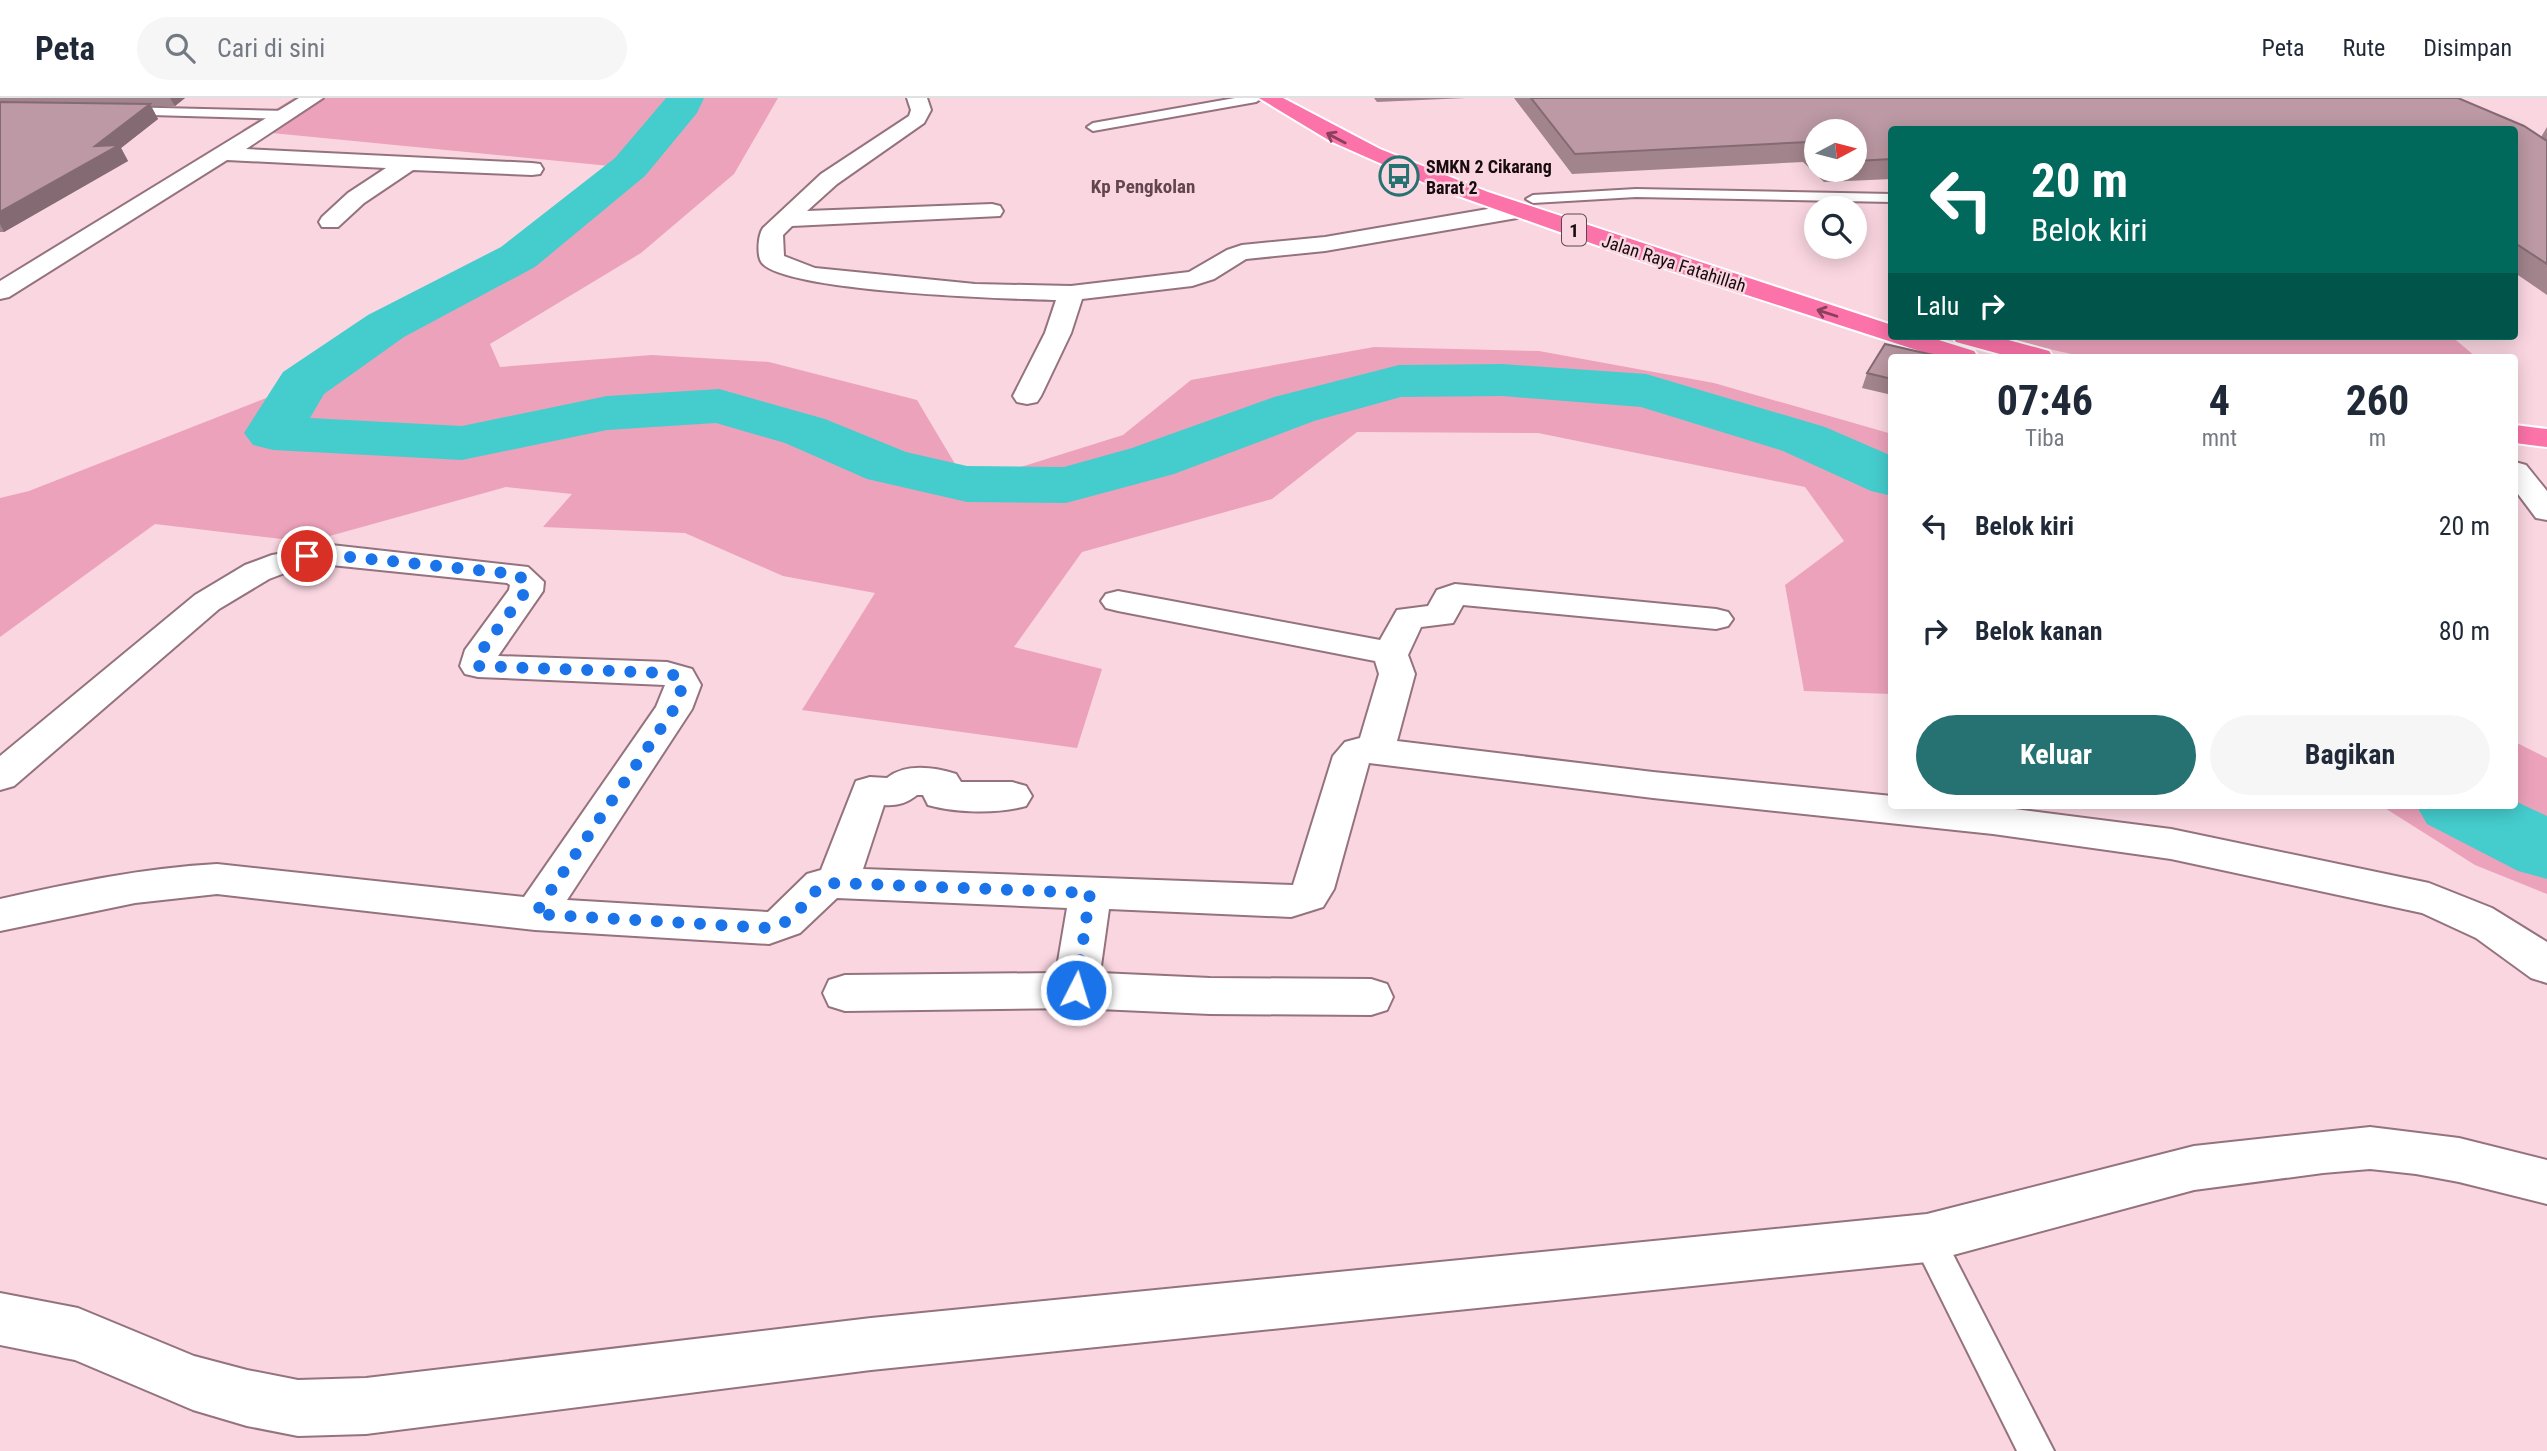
<!DOCTYPE html>
<html lang="id">
<head>
<meta charset="utf-8">
<style>
  body { margin:0; font-family:"Roboto Condensed",sans-serif; background:#f6f6f7; color:#1f2937; height:100vh; display:flex; flex-direction:column; font-size:26px; white-space:nowrap }
  * { box-sizing:border-box; margin:0 }
  p { font-size:23px; color:#747a83 }
  .icon { flex:none; width:38px; height:38px; fill:none; stroke:currentColor; stroke-width:2; stroke-linecap:round; stroke-linejoin:round }
  .map { position:relative; flex:1; overflow:hidden }
  .drawer { position:absolute; left:1888px; top:256px; width:630px; height:455px; display:flex; flex-direction:column; background:#fff; border-radius:7px; box-shadow:0 4px 18px #0003 }
  .drawer>* { flex:none }
  .guide { position:absolute; left:1888px; top:28px; width:630px; height:214px; border-radius:7px; box-shadow:0 4px 18px #0003; background:#00695c; color:#fff; overflow:hidden }
  .needle { width:46px; rotate:83deg }
  .controls { position:absolute; left:1804px; top:21px; display:grid; gap:14px }
  .controls a { display:grid; place-items:center; width:63px; height:63px; border-radius:50%; background:#fff; box-shadow:0 4px 18px #0003; font-size:35px }
  .pin { position:absolute; display:grid; place-items:center; width:60px; height:60px; color:#fff; margin:-30px; border:4px solid #fff; border-radius:50%; box-shadow:0 2px 7px #0007 }
  .me { position:absolute; width:77px; margin:-38px; rotate:5deg; stroke-linejoin:round; filter:drop-shadow(0 0 5px #0008) }
  .turn { display:flex; align-items:center; gap:24px; height:147px; padding:0 28px; font-size:32px }
  .turn .icon { width:91px; height:91px; stroke-width:2.5 }
  .turn b { display:block; font-size:49px; line-height:60px }
  .then { display:flex; align-items:center; height:66px; padding:0 28px; background:#0003; gap:14px; font-size:26px }
  .eta { display:flex; justify-content:space-evenly; align-items:center; height:119px; text-align:center }
  .eta b { font-size:42px; font-weight:700; line-height:49px }
  .action { display:flex; gap:14px; margin-top:auto; padding:14px 28px }
  .action a { flex:1; height:80px; border-radius:42px; background:#267171; color:#fff; font-size:28px; font-weight:700; line-height:80px; text-align:center }
  .action a+a { background:#f6f6f7; color:#1f2937 }
  ul { padding:0; list-style:none }
  li { display:flex; align-items:center; gap:21px; height:105px; padding:0 28px }
  li div { flex:1 }
  li b { display:block; font-size:26px }
  li em { font-style:normal }
  header { display:flex; align-items:center; gap:42px; box-sizing:border-box; height:98px; padding:0 35px; background:#fff; border-bottom:2px solid #e0e1e3 }
  header strong { font-size:33px }
  nav { display:flex; gap:38px; margin-inline-start:auto; font-size:24px }
  .search { width:490px; height:63px; background:#f6f6f7; display:flex; align-items:center; gap:18px; box-sizing:border-box; padding:0 24px; border-radius:38px; color:#747a83; font-size:26px }
  .map>svg:first-child { display:block }
</style>
</head>
<body>
<header>
<strong>Peta</strong>
<div class="search"><svg class="icon" aria-label="search" viewBox="0 0 24 24"><circle cx="10" cy="10" r="6"/><path d="M15 15l6 6"/></svg>Cari di sini</div>
<nav><a>Peta</a><a>Rute</a><a>Disimpan</a></nav>
</header>
<div class="map">
<svg width="2547" height="1353" viewBox="0 0 2547 1353">
  <rect width="100%" height="100%" fill="#fad6e1"/>
  <g fill="#eca2bb">
    <path d="M 294,0 L 778,0 L 734,76 L 641,155 L 490,246 L 500,269 L 652,257 L 769,264 L 917,302 L 967,386 L 1123,337 L 1191,282 L 1374,249 L 1539,253 L 1714,285 L 1892,336 L 1892,596 L 1804,593 L 1785,487 L 1844,443 L 1805,389 L 1538,335 L 1357,334 L 1272,401 L 1082,454 L 1014,549 L 1102,571 L 1077,650 L 802,612 L 875,495 L 783,478 L 685,435 L 543,429 L 572,396 L 506,389 L 308,444 L 155,426 L 0,539 L 0,400 L 29,393 L 302,286 L 391,226 L 518,159 L 630,70 L 242,32 Z"/>
    <path d="M 2003,238 L 2451,238 L 2476,259 L 2085,259 L 2003,241 Z"/>
    <path d="M 2515,644 L 2547,660 L 2547,796 L 2475,767 L 2380,707 L 2515,707 Z"/>
  </g>
  <g fill="none" stroke-linecap="round" stroke-linejoin="round">
    <g fill="#45cdce" fill-rule="evenodd">
      <path d="M 666,0 L 704,0 L 697,15 L 645,78 L 535,169 L 404,239 L 324,296 L 310,320 L 462,328 L 607,298 L 719,291 L 825,321 L 906,354 L 967,368 L 1064,369 L 1132,350 L 1274,299 L 1399,267 L 1502,266 L 1646,276 L 1825,329 L 1892,358 L 1892,398 L 1871,393 L 1783,353 L 1641,309 L 1502,298 L 1401,299 L 1314,323 L 1174,376 L 1066,405 L 967,404 L 867,381 L 785,345 L 716,325 L 607,332 L 462,362 L 273,352 L 253,347 L 244,335 L 283,274 L 368,217 L 501,149 L 615,60 Z"/>
      <path d="M 2515,703 L 2547,718 L 2547,781 L 2518,773 L 2427,726 L 2416,707 L 2515,707 Z"/>
    </g>
    <g stroke="#94737e" stroke-width="4">
      <g id="lane">
        <path d="M 1235,0 L 1262,0 L 1256,4 L 1093,33 L 1087,29 L 1093,25 Z"/>
        <path d="M 120,9 L 287,13 L 293,17 L 287,21 L 116,16 L 116,10 Z"/>
        <path d="M 1636,91 L 1892,96 L 1892,104 L 1636,99 L 1533,105 L 1526,101 L 1533,97 Z"/>
        <path d="M 1927,1125 L 1939,1129 L 2054,1353 L 2017,1353 L 1911,1140 L 1915,1129 Z"/>
      </g>
    </g>
    <g stroke="#94737e" stroke-width="4">
      <g id="street">
        <path d="M 299,0 L 323,0 L 246,51 L 532,65 L 540,66 L 543,71 L 540,76 L 532,77 L 413,72 L 364,105 L 338,129 L 322,129 L 319,124 L 322,119 L 348,95 L 386,70 L 227,62 L 9,199 L 0,201 L 0,183 Z"/>
        <path d="M 907,0 L 927,0 L 931,12 L 924,25 L 837,86 L 807,113 L 992,106 L 1000,108 L 1003,113 L 1000,118 L 792,128 L 783,137 L 784,158 L 815,170 L 975,186 L 1071,188 L 1189,174 L 1227,152 L 1242,147 L 1325,139 L 1517,106 L 1525,108 L 1528,113 L 1525,118 L 1517,120 L 1325,153 L 1246,161 L 1214,181 L 1192,188 L 1082,201 L 1071,235 L 1041,298 L 1037,304 L 1027,306 L 1017,304 L 1013,298 L 1045,235 L 1056,202 C 1008,201 791,194 763,166 C 756,160 758,137 763,130 L 821,76 L 909,18 L 911,12 Z"/>
        <path d="M 2515,364 L 2526,367 L 2547,393 L 2547,422 L 2536,420 L 2515,392 Z"/>
        <path d="M 331,447 L 528,469 L 544,484 L 543,493 L 498,558 L 667,564 L 692,571 L 701,587 L 692,611 L 567,802 L 768,814 L 807,776 L 821,772 L 856,683 L 870,679 L 887,680 C 905,665 934,669 956,676 L 961,684 L 1012,684 L 1026,688 L 1032,698 L 1026,708 C 998,716 956,715 928,707 L 923,697 L 917,697 C 907,705 898,708 884,707 L 863,771 L 1293,787 L 1333,658 L 1345,644 L 1360,640 L 1379,576 L 1375,563 L 1118,513 L 1106,510 L 1101,503 L 1106,496 L 1118,493 L 1380,542 L 1397,512 L 1428,508 L 1437,492 L 1455,486 L 1716,511 L 1728,514 L 1733,521 L 1728,528 L 1716,531 L 1463,507 L 1453,525 L 1421,529 L 1408,557 L 1415,576 L 1397,643 L 1653,674 L 1892,698 L 1892,707 L 1983,707 L 2171,731 L 2429,785 L 2492,810 L 2547,844 L 2547,885 L 2531,880 L 2476,840 L 2422,815 L 2171,761 L 1993,736 L 1653,700 L 1369,665 L 1334,791 L 1323,809 L 1291,819 L 1109,811 L 1100,875 L 1210,880 L 1371,881 L 1387,886 L 1393,899 L 1387,912 L 1371,917 L 1210,916 L 1076,910 L 845,913 L 829,908 L 823,895 L 829,882 L 845,877 L 1056,875 L 1067,810 L 837,800 L 800,835 L 769,846 L 535,832 L 217,796 L 135,805 L 0,833 L 0,801 C 72,785 143,770 217,766 L 524,799 L 656,609 L 665,587 L 478,579 L 465,576 L 460,568 L 465,552 L 509,492 L 510,487 L 507,485 L 331,467 L 290,473 L 269,481 L 219,511 L 14,688 L 0,692 L 0,658 L 195,497 L 245,467 L 272,457 Z"/>
        <path d="M 2370,1029 L 2459,1040 L 2547,1062 L 2547,1106 L 2459,1084 L 2416,1076 L 2370,1071 L 2323,1075 L 2194,1092 L 1927,1164 L 871,1272 L 366,1336 L 298,1338 L 247,1328 L 193,1312 L 75,1262 L 0,1247 L 0,1195 L 78,1210 L 194,1258 L 247,1272 L 298,1282 L 366,1280 L 871,1220 L 1927,1116 L 2194,1048 Z"/>
      </g>
    </g>
    <g stroke="#fff" stroke-width="4">
      <g id="highway">
        <path d="M 1259,0 L 1283,0 L 1380,51 L 1488,94 L 1892,227 L 1892,238 L 1926,238 L 1974,253 L 1978,259 L 1938,259 L 1630,159 L 1436,90 L 1330,43 Z"/>
        <path d="M 1952,238 L 1994,238 L 2049,253 L 2053,259 L 2011,259 L 1956,244 Z"/>
        <path d="M 2515,327 L 2547,331 L 2547,349 L 2515,345 Z"/>
      </g>
    </g>
    <use href="#lane" fill="#fff" fill-rule="evenodd"/>
    <use href="#street" fill="#fff" fill-rule="evenodd"/>
    <use href="#highway" fill="#fc73a9" fill-rule="evenodd"/>
  </g>
  <g fill="#a2848d" fill-rule="evenodd">
    <path d="M 0,0 L 185,0 L 175,8 L 151,8 L 158,21 L 121,50 L 128,63 L 4,134 L 0,134 Z"/>
    <path d="M 1374,0 L 1466,0 L 1377,4 Z"/>
    <path d="M 1514,0 L 2458,0 L 2541,39 L 2547,29 L 2547,197 L 2515,175 L 2515,32 L 1892,32 L 1892,81 L 1824,84 L 1803,64 L 1572,76 ZM 1816,33 L 1855,33 L 1855,72 L 1816,72 Z"/>
    <path d="M 1892,259 L 1892,297 L 1862,290 L 1867,275 Z"/>
  </g>
  <g fill="#846b73">
    <path d="M 170,0 L 185,0 L 175,8 Z"/>
    <path d="M 150,6 L 158,21 L 121,50 L 128,63 L 4,134 L 0,126 L 0,114 L 95,48 Z"/>
  </g>
  <g fill="#bc99a4" stroke="#846b73" stroke-width="2">
    <path d="M 1531,0 L 2458,0 L 2524,28 L 2547,43 L 2547,166 L 2515,145 L 2515,32 L 1892,32 L 1892,61 L 1855,63 L 1855,33 L 1816,33 L 1816,52 L 1808,44 L 1575,56 Z"/>
    <path d="M 0,4 L 150,6 L 95,48 L 119,47 L 0,114 Z"/>
    <path d="M 1885,246 L 1933,257 L 1932,259 L 1892,259 L 1892,281 L 1867,275 Z"/>
  </g>
  <defs><path id="oneway-shaft" d="M-6 0H5M1.5-3L5.5 0L1.5 3" fill="none" stroke-width="1.6" stroke-linecap="round" stroke-linejoin="round" transform="scale(1.75)"/></defs>
  <g stroke="#8a3f5c">
    <use href="#oneway-shaft" transform="translate(1336 40) rotate(-152)"/>
    <use href="#oneway-shaft" transform="translate(1827 215) rotate(-162)"/>
  </g>
  <g fill="none" stroke-linecap="round" stroke-linejoin="round">
    <path stroke="#1a73e8" stroke-width="12" stroke-dasharray="0 21.6" d="M 307,458 L 331,457 L 516,476 L 527,484 L 526,493 L 482,552 L 478,568 L 667,575 L 679,579 L 683,587 L 674,611 L 535,816 L 769,830 C 794,826 804,803 822,787 L 837,785 L 1090,795 L 1076,892"/>
  </g>
  <defs>
    <g id="bus-ring" transform="scale(2.0125)"><circle r="9.5" fill="#fad6e1" stroke="#267171" stroke-width="1.5"/><path d="M-5-6H5V4H4V6H2V4H-2V6H-4V4H-5ZM-3.5-4V0h7V-4ZM-3.5 1.2v1.5H-2V1.2ZM2 1.2v1.5H3.5V1.2Z" fill="#267171"/></g>
  </defs>
  <g fill-rule="evenodd">
    <use href="#bus-ring" x="1399" y="78"/>
  </g>
  <g text-anchor="middle" dominant-baseline="central" stroke-width="5" stroke-linejoin="round" paint-order="stroke">
    <g font-size="18" font-weight="bold" fill="#170b0f" stroke="#fad6e1" text-anchor="start">
      <text x="1426" y="68">SMKN 2 Cikarang<tspan x="1426" dy="21">Barat 2</tspan></text>
    </g>
    <g font-size="18" fill="#170b0f" stroke="#fad6e1">
      <text transform="translate(1674 165) rotate(18)">Jalan Raya Fatahillah</text>
    </g>
    <g font-size="19" font-weight="bold" fill="#63454f" stroke="#fad6e1">
      <text x="1143" y="88">Kp Pengkolan</text>
    </g>
    <rect fill="#fad6e1" stroke="#5b484e" stroke-width="2" x="1562" y="116.5" width="24" height="31" rx="5"/>
    <g font-size="19" font-weight="bold" fill="#170b0f">
      <text x="1574" y="132">1</text>
    </g>
  </g>
</svg>
<div class="controls">
<a><svg class="needle" viewBox="-14 -14 28 28"><path d="M0-13l5 13h-10z" fill="#e53935"/><path d="M0 13l5-13h-10z" fill="#747a83"/></svg></a>
<a><svg class="icon" aria-label="search" viewBox="0 0 24 24"><circle cx="10" cy="10" r="6"/><path d="M15 15l6 6"/></svg></a>
</div>
<div class="pin" style="left:307px;top:458px;background:#d93025"><svg class="icon" aria-label="arrive" viewBox="0 0 24 24"><path d="M6 21V4h12l-3 4 3 4H6"/></svg></div>
<svg class="me" style="left:1076px;top:892px" viewBox="-20 -20 40 40"><circle r="17" fill="#1a73e8" stroke="#fff" stroke-width="3"/><path d="M0-11L8 9 0 5-8 9z" fill="#fff"/></svg>
<div class="guide">
<div class="turn"><svg class="icon" aria-label="left" viewBox="0 0 24 24"><path d="M17 20v-9H6M10 6l-5 5 5 5"/></svg><div><b>20 m</b>Belok kiri</div></div>
<div class="then">Lalu<svg class="icon" aria-label="right" viewBox="0 0 24 24"><path d="M7 20v-9h11M14 6l5 5-5 5"/></svg></div>
</div>
<section class="drawer">
<div class="eta">
<div><b>07:46</b><p>Tiba</p></div>
<div><b>4</b><p>mnt</p></div>
<div><b>260</b><p>m</p></div>
</div>
<ul>
<li><svg class="icon" aria-label="left" viewBox="0 0 24 24"><path d="M17 20v-9H6M10 6l-5 5 5 5"/></svg><div><b>Belok kiri</b></div><em>20 m</em></li>
<li><svg class="icon" aria-label="right" viewBox="0 0 24 24"><path d="M7 20v-9h11M14 6l5 5-5 5"/></svg><div><b>Belok kanan</b></div><em>80 m</em></li>
</ul>
<div class="action"><a>Keluar</a><a>Bagikan</a></div>
</section>
</div>
</body>
</html>
